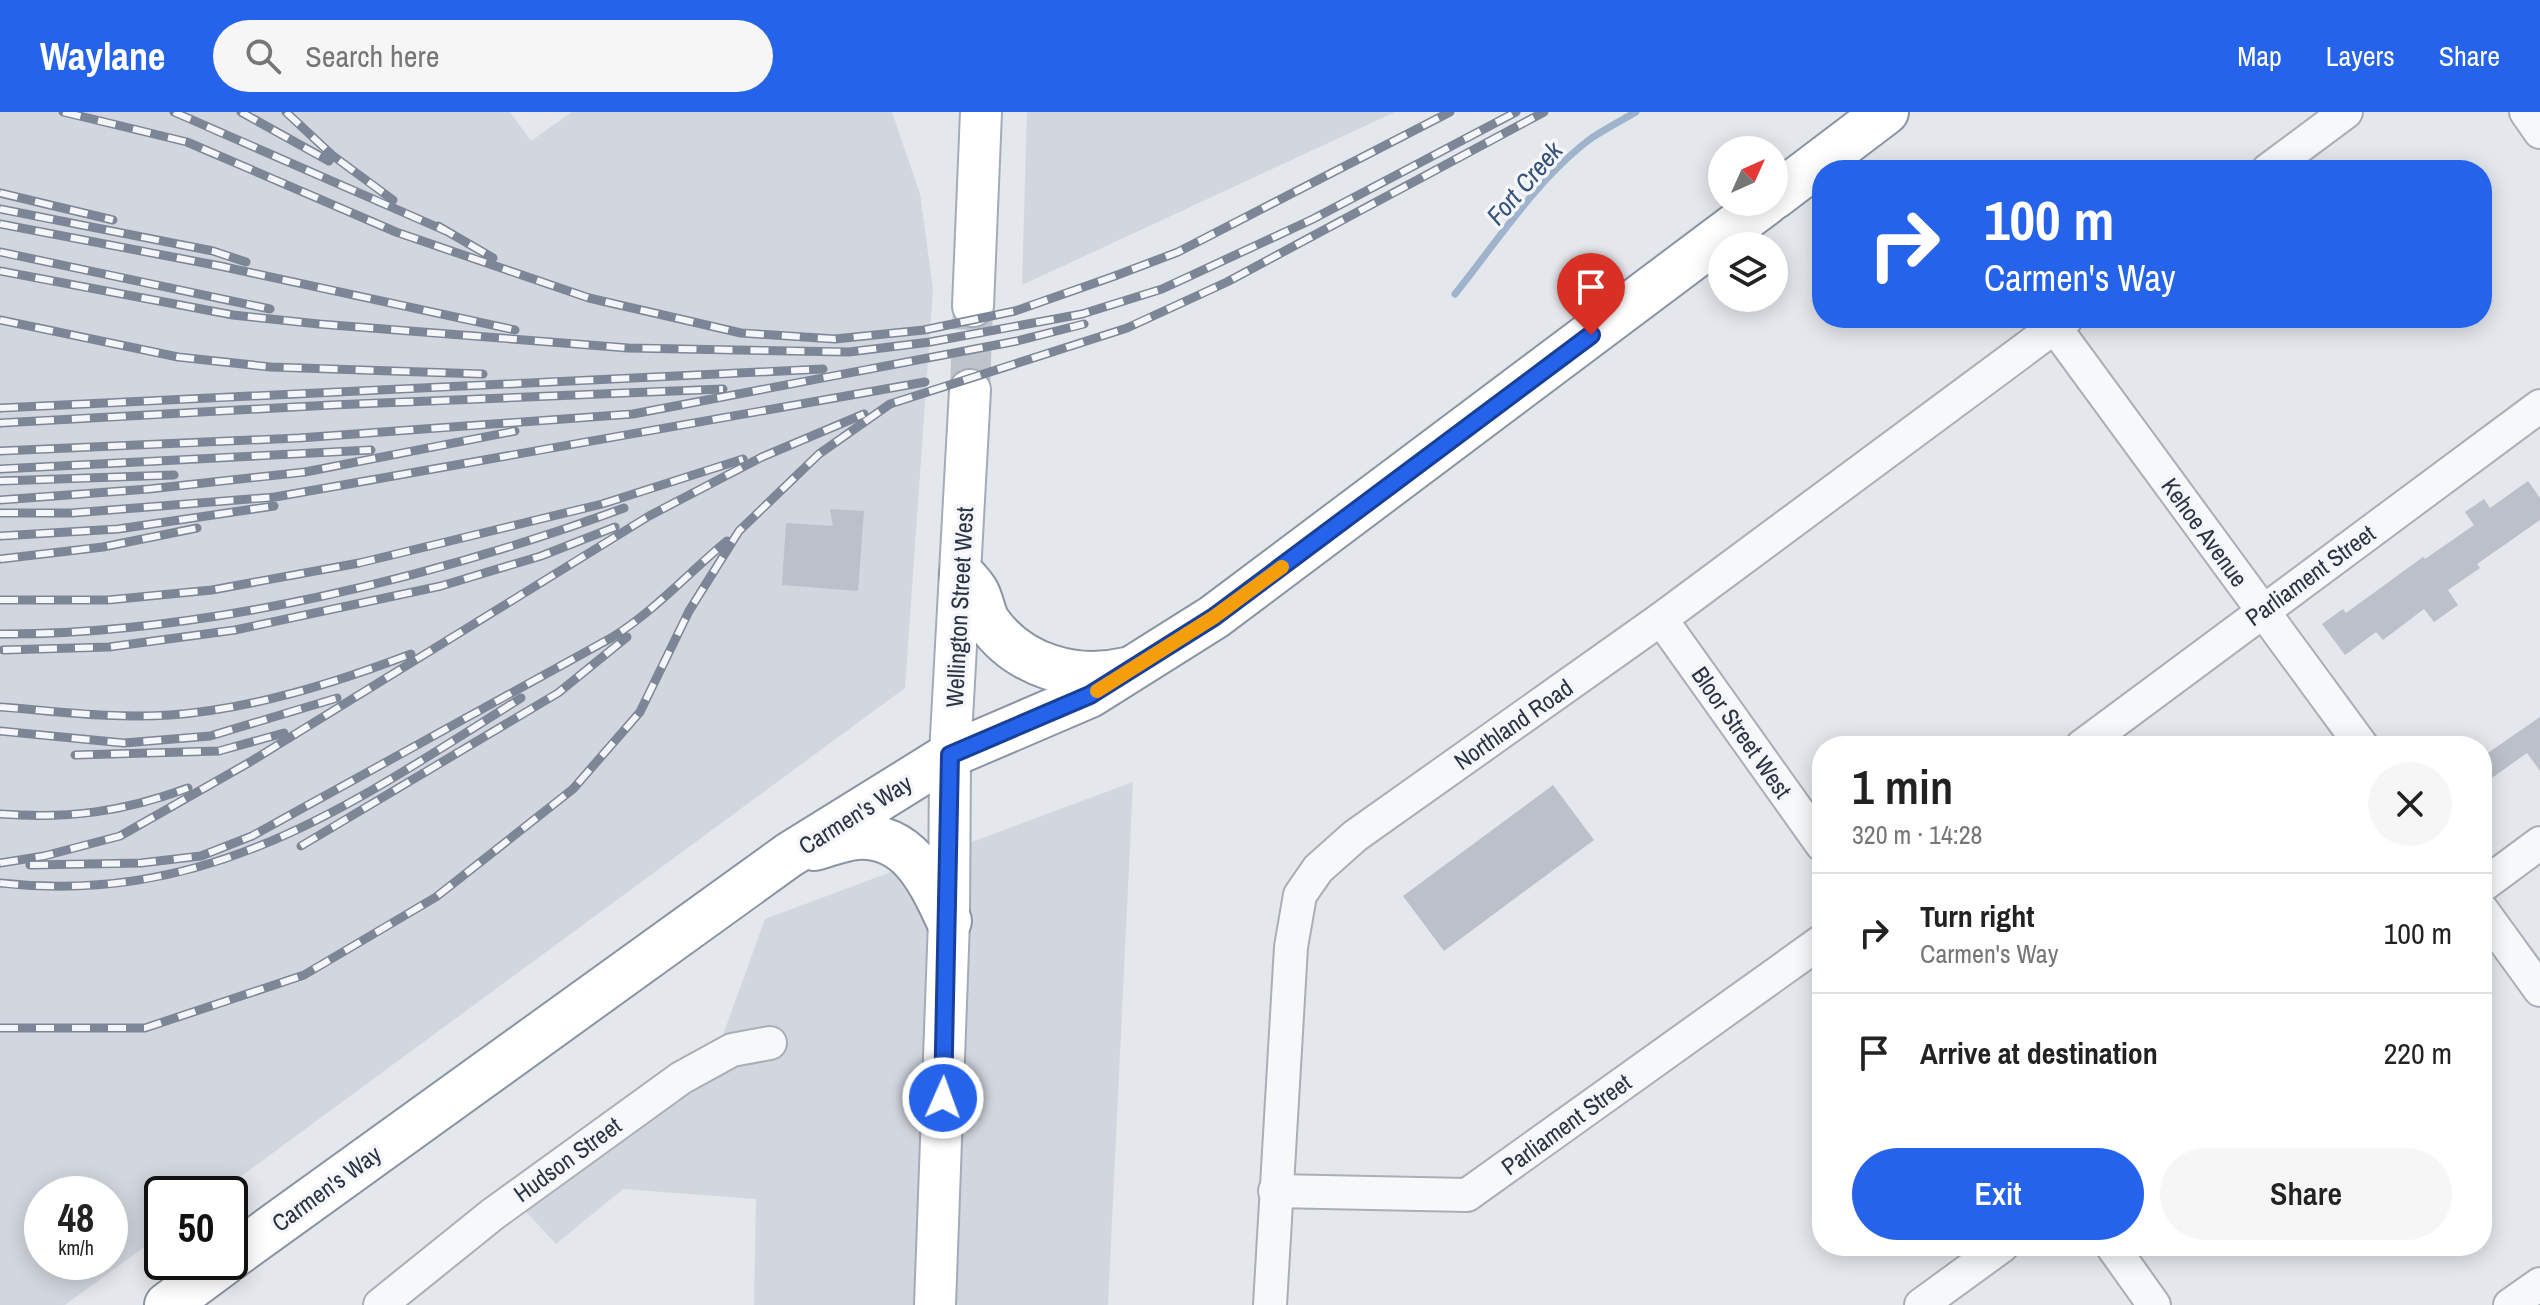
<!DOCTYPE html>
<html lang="en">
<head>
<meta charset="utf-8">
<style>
  body { margin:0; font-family:"Archivo Narrow",sans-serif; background:#f6f6f6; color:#222; height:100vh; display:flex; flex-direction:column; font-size:30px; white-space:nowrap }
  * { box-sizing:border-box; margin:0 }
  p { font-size:26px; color:#767676 }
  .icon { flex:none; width:44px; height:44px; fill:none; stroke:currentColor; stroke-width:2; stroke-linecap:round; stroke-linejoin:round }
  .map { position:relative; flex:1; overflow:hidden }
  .details { position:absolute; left:1812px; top:624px; width:680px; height:520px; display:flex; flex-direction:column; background:#fff; border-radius:32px; box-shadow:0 4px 20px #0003 }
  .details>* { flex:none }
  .banner { position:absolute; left:1812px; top:48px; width:680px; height:168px; border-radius:32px; box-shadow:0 4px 20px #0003; background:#2563eb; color:#fff; overflow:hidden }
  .needle { width:52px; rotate:45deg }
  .controls { position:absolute; left:1708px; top:24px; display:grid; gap:16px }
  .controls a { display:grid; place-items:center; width:80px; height:80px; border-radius:50%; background:#fff; box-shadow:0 4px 20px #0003; font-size:40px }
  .speed { position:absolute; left:24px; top:1064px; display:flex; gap:16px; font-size:40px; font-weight:700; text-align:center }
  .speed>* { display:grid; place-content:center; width:104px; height:104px; border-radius:50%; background:#fff; box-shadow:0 4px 20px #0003; line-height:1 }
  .speed small { font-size:20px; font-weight:400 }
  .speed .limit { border:4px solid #111; border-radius:12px; background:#fff; color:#111 }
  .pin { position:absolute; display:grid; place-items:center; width:68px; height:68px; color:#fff; margin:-82px -34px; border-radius:50% 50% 50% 0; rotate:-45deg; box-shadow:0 0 8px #0007 }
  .pin .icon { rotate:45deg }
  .me { position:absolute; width:88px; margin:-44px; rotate:2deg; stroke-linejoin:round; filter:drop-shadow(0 0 6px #0008) }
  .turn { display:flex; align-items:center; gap:28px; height:168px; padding:0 40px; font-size:36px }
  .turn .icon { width:104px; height:104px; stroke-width:2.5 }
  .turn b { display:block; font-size:56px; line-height:68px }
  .round { display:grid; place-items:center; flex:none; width:84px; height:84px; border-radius:42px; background:#f6f6f6 }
  .summary { display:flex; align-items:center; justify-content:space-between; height:136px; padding:0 40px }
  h1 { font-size:48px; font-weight:600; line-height:60px }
  .button { display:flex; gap:16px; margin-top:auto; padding:16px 40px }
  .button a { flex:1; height:92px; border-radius:48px; background:#2563eb; color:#fff; font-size:32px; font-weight:600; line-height:92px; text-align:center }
  .button a+a { background:#f6f6f6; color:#222 }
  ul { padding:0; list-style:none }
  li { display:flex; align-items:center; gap:24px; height:120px; padding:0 40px; border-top:2px solid #e0e0e0 }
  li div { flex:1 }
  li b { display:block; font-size:30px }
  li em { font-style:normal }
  header { display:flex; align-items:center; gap:48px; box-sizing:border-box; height:112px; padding:0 40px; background:#2563eb; color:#fff }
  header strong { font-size:38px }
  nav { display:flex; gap:44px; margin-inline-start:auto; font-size:28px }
  .search { width:560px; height:72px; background:#f6f6f6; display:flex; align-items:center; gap:20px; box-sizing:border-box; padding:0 28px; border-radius:44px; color:#767676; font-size:30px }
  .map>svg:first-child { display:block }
</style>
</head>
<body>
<header>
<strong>Waylane</strong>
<div class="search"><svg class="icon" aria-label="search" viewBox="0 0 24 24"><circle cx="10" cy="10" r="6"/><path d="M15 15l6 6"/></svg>Search here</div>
<nav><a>Map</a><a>Layers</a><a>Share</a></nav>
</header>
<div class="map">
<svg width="2540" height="1193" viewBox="0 0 2540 1193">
  <rect width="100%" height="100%" fill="#e4e7ec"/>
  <g fill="#d2d6de" fill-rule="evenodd">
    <path d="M 0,0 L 510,0 L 531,29 L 572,0 L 892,0 L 920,82 L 933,177 L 905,576 L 217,1082 L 162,1082 L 162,1122 L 65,1193 L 0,1193 ZM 42,1082 L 110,1082 L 110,1150 L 42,1150 Z"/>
    <path d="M 1027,0 L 1395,0 L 1022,173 Z"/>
    <path d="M 1133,670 L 1108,1193 L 754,1193 L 756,1087 L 623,1077 L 556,1132 L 517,1090 L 714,948 L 765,807 Z"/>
  </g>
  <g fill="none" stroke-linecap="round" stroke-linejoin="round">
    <path stroke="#9fb4cc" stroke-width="7" d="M 1455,182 C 1496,131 1539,64 1593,25 C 1607,16 1622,8 1636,0"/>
  </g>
  <g fill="#bbc0ca">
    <path d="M 2528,369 L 2540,386 L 2540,408 L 2477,452 L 2480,456 L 2448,478 L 2458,493 L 2434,510 L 2424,497 L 2383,528 L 2376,520 L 2345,543 L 2322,512 L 2343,497 L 2346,501 L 2423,445 L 2425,447 L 2474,413 L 2465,400 L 2484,387 L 2490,396 Z"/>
    <path d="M 830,397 L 864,399 L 858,479 L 782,473 L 786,411 L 833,414 Z"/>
    <path d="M 2540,605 L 2540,659 L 2527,641 L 2482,673 L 2482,645 Z"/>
    <path d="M 1553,673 L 1594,728 L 1444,839 L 1403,784 Z"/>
  </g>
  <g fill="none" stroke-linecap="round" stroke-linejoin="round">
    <path stroke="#bfc3cb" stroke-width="40" stroke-dasharray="40 20" stroke-linecap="butt" d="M 970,278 L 973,194"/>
    <g stroke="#a9aeb7" stroke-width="36">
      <g id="minor">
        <path d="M 2526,0 L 2540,20"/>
        <path d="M 2268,58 L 2346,0"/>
        <path d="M 2048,206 L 2362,634"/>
        <path d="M 1661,507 L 1822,733"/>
        <path d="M 2082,634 L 2540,294"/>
        <path d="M 2482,774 L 2540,731"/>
        <path d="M 2482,798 L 2540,878"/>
        <path d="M 1275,1079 L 1467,1083 L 1822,829"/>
        <path d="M 2112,1134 L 2154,1193"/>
        <path d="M 380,1193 L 493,1102 L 681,966 L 732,938 L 770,931"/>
        <path d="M 1270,1193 L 1291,835 L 1300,783 L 1318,757 L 1355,724 L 1661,507 L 2067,206"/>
        <path d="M 1921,1193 L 2002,1134"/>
        <path d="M 2510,1193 L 2540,1172"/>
      </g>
    </g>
    <g stroke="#a3abb8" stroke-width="44">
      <g id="major">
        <path d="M 973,194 L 981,0"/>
        <path d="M 935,1193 L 949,809 L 950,643 L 970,278"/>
      </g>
    </g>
    <g stroke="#8b94a3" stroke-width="48">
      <g id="highway">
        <path d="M 1774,85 L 1886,0"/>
        <path d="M 962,462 C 967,468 974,475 977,481 C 982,491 983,502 988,510 C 1019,554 1075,570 1126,558"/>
        <path d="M 814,736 C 829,732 843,726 857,725 C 910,722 930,769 949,809"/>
        <path d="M 230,1146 L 789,743 L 950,643 L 1090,583 L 1214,505 L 1767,90"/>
        <path d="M 167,1193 L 225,1150"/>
      </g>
    </g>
    <use href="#minor" stroke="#f7f8fa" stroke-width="32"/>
    <use href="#major" stroke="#fff" stroke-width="40"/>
    <use href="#highway" stroke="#fff" stroke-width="44"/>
    <g stroke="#7d8696" stroke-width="9">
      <g id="rail">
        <path d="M 63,0 L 187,30 L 396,120 L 589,186 L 741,221 L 835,227 L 924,218 L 1015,199 L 1112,165 L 1178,140 L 1450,0"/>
        <path d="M 174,0 L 446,119"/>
        <path d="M 241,0 L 329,49"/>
        <path d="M 286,0 L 332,43 L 393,88"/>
        <path d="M 0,81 L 113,108"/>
        <path d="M 0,97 L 213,139 L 246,150"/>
        <path d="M 0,112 L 220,154 L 515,218"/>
        <path d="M 438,114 L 493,146"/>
        <path d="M 0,140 L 270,197"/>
        <path d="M 0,159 L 233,203 L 319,212 L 628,236 L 849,240 L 930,230 L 1082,202 L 1162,177 L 1313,107 L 1516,0"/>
        <path d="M 0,208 L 178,245 L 271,255 L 483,262"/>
        <path d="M 0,296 L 823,257"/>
        <path d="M 0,311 L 331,293 L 723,277"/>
        <path d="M 0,339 L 299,326 L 633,302 L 1017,229 L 1084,212"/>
        <path d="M 0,357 L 371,338"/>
        <path d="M 0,369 L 174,363"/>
        <path d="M 0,388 L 149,377 L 305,360 L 515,319"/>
        <path d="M 0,401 L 72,401 L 275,385 L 925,270"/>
        <path d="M 0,424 L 118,417 L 274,394"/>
        <path d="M 0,447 L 103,435 L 197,416"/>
        <path d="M 0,488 L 108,488 L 212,478 L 359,451 L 602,392 L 743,347"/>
        <path d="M 0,522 C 203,523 435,465 624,396"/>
        <path d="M 3,538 L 109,535 L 235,518 L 441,474 L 541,444 L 615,415"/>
        <path d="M 0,595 C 56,599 113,607 170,603 C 252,597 335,571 411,542"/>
        <path d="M 0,619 L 124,631 L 210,624 L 337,586"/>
        <path d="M 75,643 L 219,639 L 284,621"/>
        <path d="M 0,702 C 70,707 122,700 188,676"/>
        <path d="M 301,734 L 558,581 L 627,525"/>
        <path d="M 0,751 L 44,744 L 120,724 L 250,650 L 649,404 L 762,345 L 864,302"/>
        <path d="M 30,753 L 141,751 L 201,744 L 252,724 L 611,526 C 656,498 687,462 727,429"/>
        <path d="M 0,771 C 211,794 352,692 521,586"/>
        <path d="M 0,916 L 145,916 L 304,863 L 436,785 L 573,677 L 640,600 L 689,499 L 739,419 L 819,342 L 890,292 L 1127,216 L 1227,170 L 1544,0"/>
      </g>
    </g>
    <use href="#rail" stroke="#f4f6f9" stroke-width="6" stroke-dasharray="18" stroke-linecap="butt"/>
  </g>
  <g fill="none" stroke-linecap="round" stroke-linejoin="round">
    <g stroke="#184099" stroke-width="20">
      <path id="route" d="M 943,986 L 950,643 L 1090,583 L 1214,505 L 1591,223"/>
    </g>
    <use href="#route" stroke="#2563eb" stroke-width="14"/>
    <path stroke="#f59e0b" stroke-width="14" d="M 1097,579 L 1214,505 L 1282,455"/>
  </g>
  <g text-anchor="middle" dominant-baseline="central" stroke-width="7" stroke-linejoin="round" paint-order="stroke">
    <g font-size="24" fill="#2b3445" stroke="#f4f6f9">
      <text transform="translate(2205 420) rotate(54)">Kehoe Avenue</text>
      <text transform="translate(2310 463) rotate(-36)">Parliament Street</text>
      <text transform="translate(959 495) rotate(-87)">Wellington Street West</text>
      <text transform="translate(1513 612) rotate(-35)">Northland Road</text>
      <text transform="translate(1742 620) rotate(55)">Bloor Street West</text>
      <text transform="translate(855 702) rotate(-32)">Carmen's Way</text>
      <text transform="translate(1566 1012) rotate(-36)">Parliament Street</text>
      <text transform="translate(567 1047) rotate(-36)">Hudson Street</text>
      <text transform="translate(326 1076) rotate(-36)">Carmen's Way</text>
    </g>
    <g font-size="26" font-style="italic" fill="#34527a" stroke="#f4f6f9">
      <text transform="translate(1524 71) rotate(-49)">Fort Creek</text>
    </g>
  </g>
</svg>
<div class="controls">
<a><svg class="needle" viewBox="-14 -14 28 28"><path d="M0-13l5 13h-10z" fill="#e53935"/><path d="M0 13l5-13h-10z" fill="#767676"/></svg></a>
<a><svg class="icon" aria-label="layers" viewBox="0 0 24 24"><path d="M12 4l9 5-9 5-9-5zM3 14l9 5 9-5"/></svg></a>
</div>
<div class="speed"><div>48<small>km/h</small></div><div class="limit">50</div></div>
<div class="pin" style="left:1591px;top:223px;background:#d93025"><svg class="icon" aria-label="arrive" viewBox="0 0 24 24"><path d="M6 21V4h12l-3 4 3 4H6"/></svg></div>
<svg class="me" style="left:943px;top:986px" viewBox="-20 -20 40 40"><circle r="17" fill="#2563eb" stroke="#fff" stroke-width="3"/><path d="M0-11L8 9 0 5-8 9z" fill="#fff"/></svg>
<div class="banner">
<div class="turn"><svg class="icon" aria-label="right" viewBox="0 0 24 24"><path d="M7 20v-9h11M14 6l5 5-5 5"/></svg><div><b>100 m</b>Carmen's Way</div></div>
</div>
<section class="details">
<div class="summary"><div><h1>1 min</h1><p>320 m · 14:28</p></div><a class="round"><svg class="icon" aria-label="close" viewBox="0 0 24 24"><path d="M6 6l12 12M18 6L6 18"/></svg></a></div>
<ul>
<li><svg class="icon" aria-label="right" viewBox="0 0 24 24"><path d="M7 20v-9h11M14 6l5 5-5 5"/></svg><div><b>Turn right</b><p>Carmen's Way</p></div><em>100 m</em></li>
<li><svg class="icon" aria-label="arrive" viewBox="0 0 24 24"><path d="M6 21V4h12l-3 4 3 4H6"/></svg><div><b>Arrive at destination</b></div><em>220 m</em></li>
</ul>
<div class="button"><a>Exit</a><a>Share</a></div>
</section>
</div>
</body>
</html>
